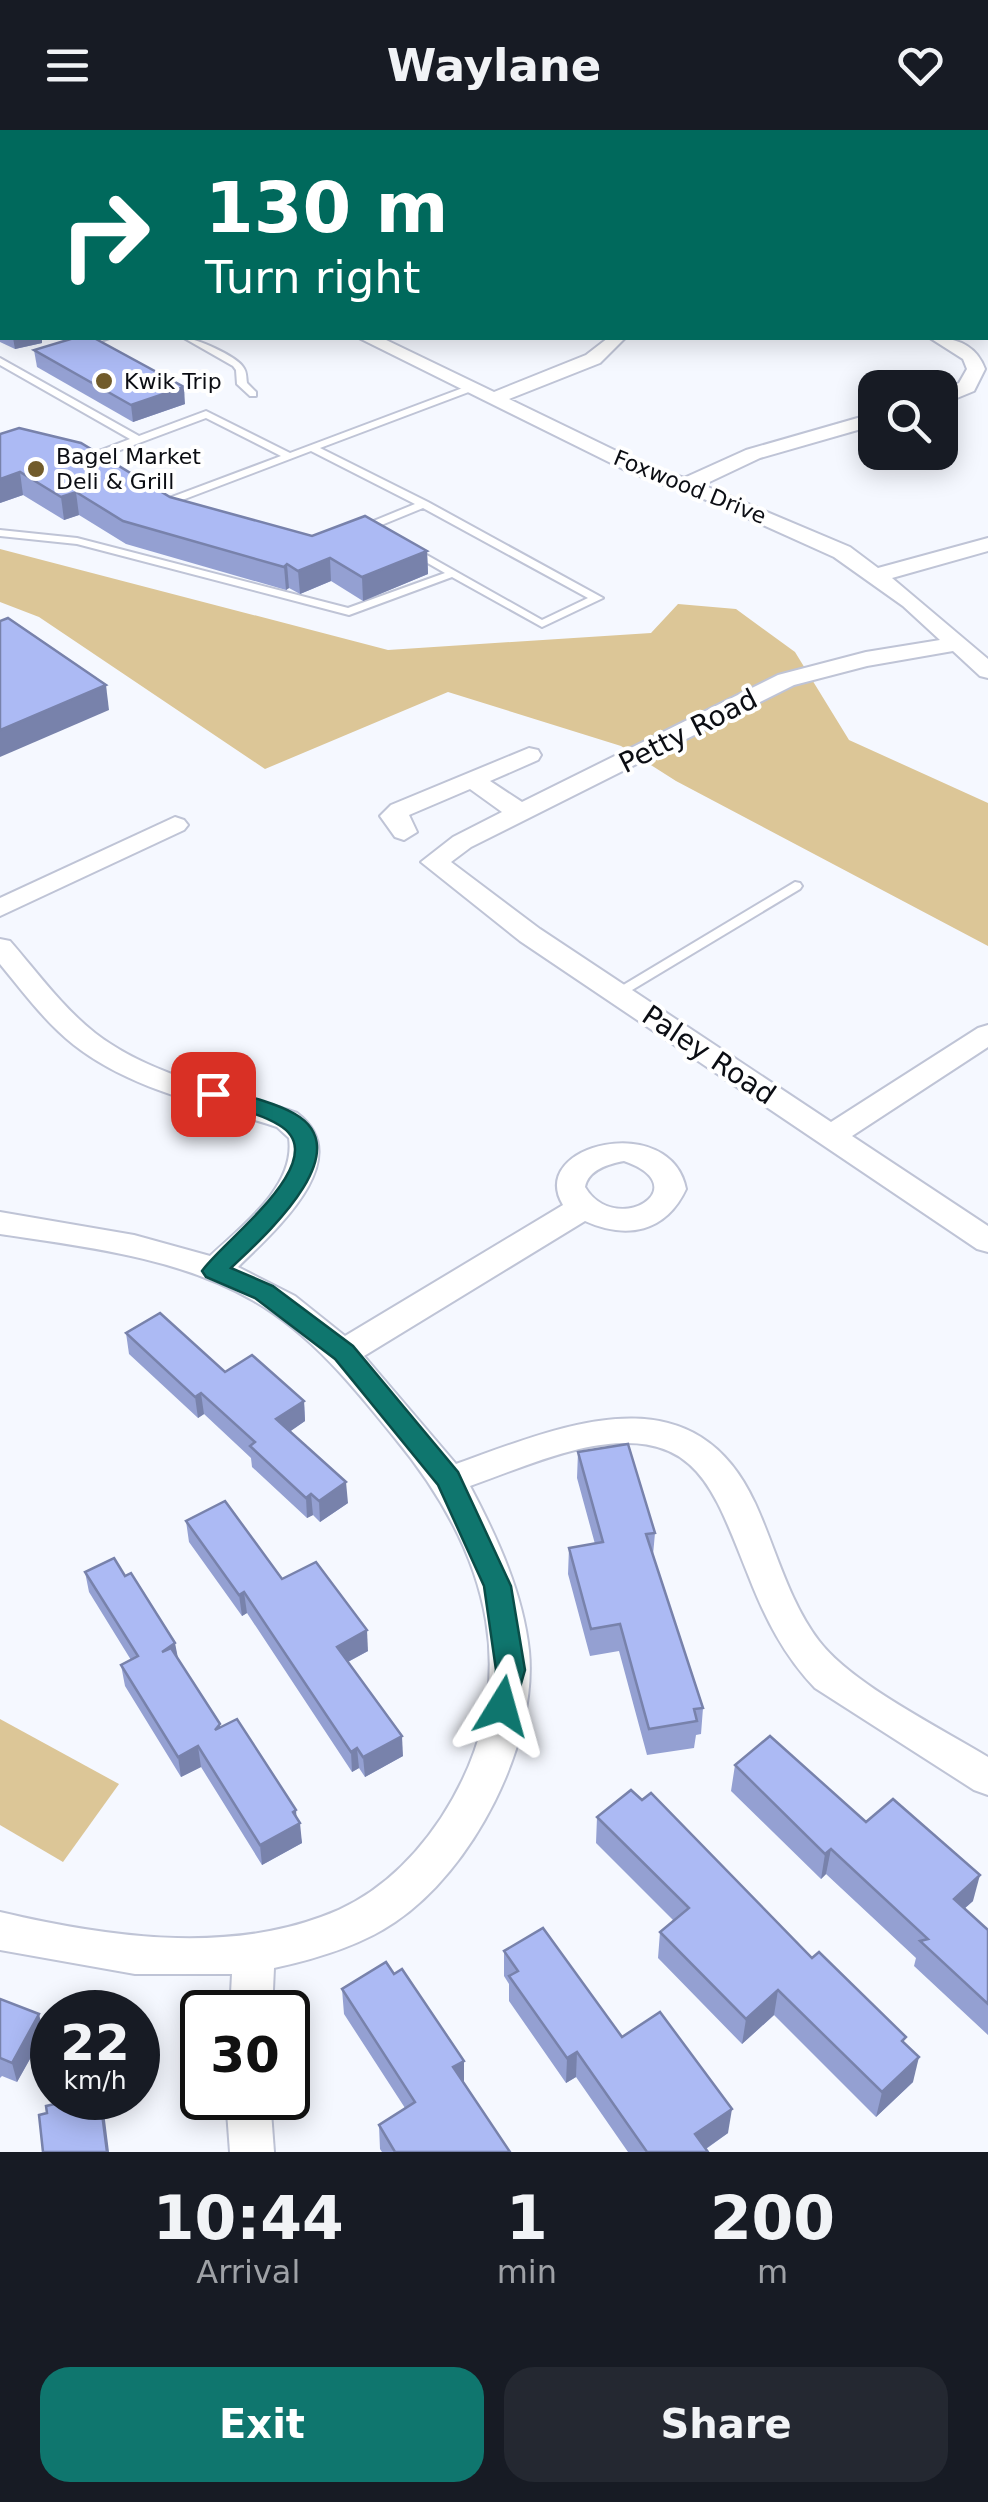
<!DOCTYPE html>
<html lang="en">
<head>
<meta charset="utf-8">
<style>
  body { margin:0; font-family:"DejaVu Sans",sans-serif; background:#242831; color:#f1f3f6; height:100vh; display:flex; flex-direction:column; font-size:38px; white-space:nowrap }
  * { box-sizing:border-box; margin:0 }
  p { font-size:32px; color:#9ea1a6 }
  .icon { flex:none; width:55px; height:55px; fill:none; stroke:currentColor; stroke-width:2; stroke-linecap:round; stroke-linejoin:round }
  .map { position:relative; height:2022px; overflow:hidden }
  .sheet { display:flex; flex-direction:column; background:#171b24; flex:1 }
  .sheet>* { flex:none }
  .banner { position:absolute; left:0px; top:0px; width:990px; height:210px; box-shadow:0 5px 25px #0003; background:#00695c; color:#fff; overflow:hidden }
  .tools { position:absolute; left:858px; top:240px; display:grid; gap:20px }
  .tools a { display:grid; place-items:center; width:100px; height:100px; border-radius:20px; background:#171b24; box-shadow:0 5px 25px #0003; font-size:50px }
  .speed { position:absolute; left:30px; top:1860px; display:flex; gap:20px; font-size:50px; font-weight:700; text-align:center }
  .speed>* { display:grid; place-content:center; width:130px; height:130px; border-radius:50%; background:#171b24; box-shadow:0 5px 25px #0003; line-height:1 }
  .speed small { font-size:25px; font-weight:400 }
  .speed .limit { border:5px solid #111; border-radius:15px; background:#fff; color:#111 }
  .pin { position:absolute; display:grid; place-items:center; width:85px; height:85px; color:#fff; margin:-42px; border-radius:20px; box-shadow:0 5px 15px #0006 }
  .me { position:absolute; width:110px; margin:-55px; rotate:8deg; stroke-linejoin:round; filter:drop-shadow(0 0 8px #0008) }
  .turn { display:flex; align-items:center; gap:35px; height:210px; padding:0 40px; font-size:45px }
  .turn .icon { width:130px; height:130px; stroke-width:2.5 }
  .turn b { display:block; font-size:70px; line-height:85px }
  .eta { display:flex; justify-content:space-evenly; align-items:center; height:170px; text-align:center }
  .eta b { font-size:60px; font-weight:800; line-height:70px }
  .button { display:flex; gap:20px; margin-top:auto; padding:20px 40px }
  .button a { flex:1; height:115px; border-radius:30px; background:#0f766e; color:#fff; font-size:40px; font-weight:800; line-height:115px; text-align:center }
  .button a+a { background:#242831; color:#f1f3f6 }
  header { display:flex; justify-content:space-between; align-items:center; height:130px; padding:0 40px; background:#171b24; font-size:45px; font-weight:800 }
  .map>svg:first-child { display:block }
</style>
</head>
<body>
<header><svg class="icon" aria-label="menu" viewBox="0 0 24 24"><path d="M4 6h16M4 12h16M4 18h16"/></svg>Waylane<svg class="icon" aria-label="heart" viewBox="0 0 24 24"><path d="M12 20l-8-8c-3-5 5-10 8-4 3-6 11-1 8 4z"/></svg></header>
<div class="map">
<svg width="988" height="2022" viewBox="0 0 988 2022">
  <rect width="100%" height="100%" fill="#f5f8ff"/>
  <g fill="#dcc697">
    <path d="M 0,419 L 388,520 L 651,503 L 678,474 L 736,479 L 795,522 L 849,610 L 988,673 L 988,816 L 676,651 L 621,616 L 448,562 L 265,639 L 39,487 L 0,472 Z"/>
    <path d="M 0,1589 L 119,1654 L 63,1732 L 0,1695 Z"/>
  </g>
  <g fill="none" stroke-linecap="round" stroke-linejoin="round">
    <g stroke="#bfc4d6" stroke-width="4">
      <g id="lane">
        <path d="M 96,208 L 109,208 L 79,219 L 74,216 Z"/>
        <path d="M 184,208 C 196,208 236,226 243,237 C 247,242 246,247 247,253 L 256,262 L 256,266 L 250,266 L 237,254 L 236,240 L 233,236 Z"/>
        <path d="M 0,228 L 139,306 L 206,281 L 290,323 L 468,256 L 474,256 L 474,260 L 320,318 L 428,372 L 603,468 L 542,497 L 452,447 L 349,485 L 77,414 L 0,406 L 0,400 L 77,408 L 348,478 L 445,443 L 405,420 L 404,418 L 409,415 L 542,490 L 588,468 L 423,378 L 362,403 L 354,403 L 354,399 L 415,374 L 311,321 L 169,375 L 161,375 L 161,371 L 281,326 L 206,288 L 91,331 L 83,331 L 83,327 L 130,309 L 0,235 Z"/>
        <path d="M 795,752 L 800,753 L 802,756 L 800,759 L 622,866 L 617,867 L 610,863 Z"/>
      </g>
    </g>
    <g stroke="#bfc4d6" stroke-width="4">
      <g id="street">
        <path d="M 946,0 L 968,0 L 970,2 L 948,2 Z"/>
        <path d="M 359,208 L 382,208 L 494,262 L 586,225 L 608,208 L 625,208 L 600,233 L 509,269 L 643,334 L 684,348 L 746,320 L 875,283 L 875,295 L 760,328 L 703,355 L 850,417 L 878,438 L 988,408 L 988,421 L 892,448 L 988,529 L 988,548 L 980,546 L 953,521 L 867,536 L 794,555 L 471,717 L 451,732 L 540,799 L 831,992 L 978,898 L 988,895 L 988,917 L 852,1006 L 988,1096 L 988,1122 L 977,1119 L 520,811 L 421,732 L 453,707 L 502,682 L 470,659 L 409,685 L 417,702 L 404,710 L 395,707 L 380,686 L 391,675 L 529,618 L 538,620 L 541,625 L 538,630 L 490,651 L 522,672 L 778,545 L 866,522 L 940,510 L 903,476 L 834,427 L 712,372 L 629,342 Z"/>
        <path d="M 930,208 C 955,207 976,214 985,239 L 974,261 L 940,275 L 940,262 L 959,253 L 967,239 L 963,229 Z"/>
        <path d="M 175,687 L 184,690 L 188,695 L 184,700 L 0,786 L 0,768 Z"/>
        <path d="M 0,809 L 10,811 C 37,842 62,877 95,903 C 152,947 230,961 297,983 C 358,1029 274,1101 238,1137 L 295,1166 L 345,1206 L 563,1075 C 526,1014 671,981 686,1059 C 666,1102 627,1110 585,1091 L 364,1226 L 456,1334 C 562,1296 693,1238 755,1373 C 776,1419 788,1470 819,1511 C 853,1555 939,1597 988,1627 L 988,1665 L 974,1660 L 815,1558 C 784,1526 765,1488 749,1447 C 712,1356 697,1293 579,1319 C 542,1328 506,1343 470,1356 C 497,1407 523,1463 529,1521 C 538,1614 472,1741 395,1792 C 360,1816 315,1829 274,1838 L 272,1882 L 230,1882 L 232,1844 L 135,1844 L 0,1820 L 0,1782 C 102,1806 220,1824 321,1787 C 372,1769 411,1733 441,1688 C 528,1554 490,1423 394,1307 C 353,1256 312,1205 254,1171 C 178,1127 86,1117 0,1104 L 0,1082 L 134,1105 L 210,1126 C 242,1096 296,1056 289,1008 L 277,997 C 209,975 131,960 74,915 C 45,892 23,862 0,834 ZM 624,1031 C 699,1057 615,1108 585,1057 C 588,1040 608,1034 624,1031 Z"/>
        <path d="M 226,1968 L 270,1968 L 274,2022 L 230,2022 Z"/>
      </g>
    </g>
    <g stroke="#bfc4d6" stroke-width="51">
      <g id="primary">
        <path d="M 382,2 L 388,0"/>
        <path d="M 0,163 L 2,162"/>
      </g>
    </g>
    <use href="#lane" fill="#fff" fill-rule="evenodd"/>
    <use href="#street" fill="#fff" fill-rule="evenodd"/>
    <use href="#primary" stroke="#fff" stroke-width="48"/>
  </g>
  <g fill="#94a0d2">
    <path d="M 0,186 L 2,186 L 2,208 L 42,208 L 42,213 L 15,219 L 0,212 Z"/>
    <path d="M 34,220 L 185,274 L 133,292 L 37,237 Z"/>
    <path d="M 0,304 L 170,367 L 312,406 L 427,421 L 428,444 L 363,471 L 331,451 L 300,464 L 289,458 L 286,460 L 126,414 L 79,385 L 64,390 L 23,365 L 0,373 Z"/>
    <path d="M 126,1203 L 304,1271 L 305,1291 L 290,1301 L 348,1373 L 320,1392 L 313,1385 L 307,1388 L 252,1337 L 251,1328 L 204,1284 L 198,1288 L 129,1224 Z"/>
    <path d="M 578,1322 L 655,1403 L 653,1425 L 703,1578 L 701,1604 L 696,1605 L 694,1618 L 647,1625 L 619,1521 L 590,1526 L 568,1444 L 569,1418 L 595,1414 L 577,1348 Z"/>
    <path d="M 186,1391 L 282,1449 L 368,1521 L 348,1532 L 403,1626 L 365,1647 L 359,1638 L 352,1642 L 247,1483 L 242,1486 L 189,1412 Z"/>
    <path d="M 85,1442 L 178,1529 L 221,1598 L 297,1688 L 302,1713 L 262,1735 L 201,1637 L 181,1647 L 125,1556 L 121,1535 L 131,1530 L 89,1462 Z"/>
    <path d="M 735,1635 L 866,1692 L 973,1771 L 965,1778 L 988,1800 L 988,1905 L 914,1836 L 916,1828 L 826,1744 L 821,1749 L 731,1661 Z"/>
    <path d="M 597,1687 L 812,1828 L 905,1914 L 913,1952 L 876,1987 L 774,1885 L 742,1914 L 658,1828 L 660,1802 L 674,1791 L 596,1713 Z"/>
    <path d="M 504,1821 L 622,1907 L 728,2003 L 706,2019 L 708,2022 L 628,2022 L 576,1947 L 566,1953 L 509,1871 L 509,1854 L 504,1846 Z"/>
    <path d="M 342,1859 L 464,1954 L 510,2022 L 382,2022 L 380,2019 L 379,1995 L 405,1978 L 344,1884 Z"/>
    <path d="M 0,1869 L 44,1904 L 17,1952 L 2,1946 L 0,1948 Z"/>
  </g>
  <g fill="#7882ab">
    <path d="M 13,208 L 42,208 L 42,213 L 15,219 Z"/>
    <path d="M 184,257 L 185,274 L 133,292 L 131,275 Z"/>
    <path d="M 20,342 L 23,365 L 0,373 L 0,349 Z"/>
    <path d="M 76,362 L 79,385 L 64,390 L 61,367 Z"/>
    <path d="M 427,421 L 428,444 L 363,471 L 362,447 Z"/>
    <path d="M 330,428 L 331,451 L 300,464 L 298,441 Z"/>
    <path d="M 287,434 L 289,458 L 286,460 L 284,437 Z"/>
    <path d="M 106,555 L 109,580 L 0,627 L 0,600 Z"/>
    <path d="M 201,1263 L 204,1284 L 198,1288 L 195,1267 Z"/>
    <path d="M 304,1271 L 305,1291 L 278,1310 L 276,1289 Z"/>
    <path d="M 346,1352 L 348,1373 L 320,1392 L 319,1371 Z"/>
    <path d="M 311,1364 L 313,1385 L 307,1388 L 306,1368 Z"/>
    <path d="M 244,1462 L 247,1483 L 242,1486 L 239,1465 Z"/>
    <path d="M 367,1500 L 368,1521 L 338,1537 L 337,1517 Z"/>
    <path d="M 175,1513 L 179,1533 L 162,1522 Z"/>
    <path d="M 402,1606 L 403,1626 L 365,1647 L 363,1627 Z"/>
    <path d="M 198,1616 L 201,1637 L 181,1647 L 178,1627 Z"/>
    <path d="M 357,1618 L 359,1638 L 352,1642 L 351,1622 Z"/>
    <path d="M 296,1680 L 297,1694 L 300,1693 L 302,1713 L 262,1735 L 260,1715 Z"/>
    <path d="M 831,1719 L 826,1744 L 821,1749 L 825,1724 Z"/>
    <path d="M 980,1745 L 973,1771 L 947,1794 L 954,1769 Z"/>
    <path d="M 778,1860 L 774,1885 L 742,1914 L 746,1889 Z"/>
    <path d="M 39,1884 L 44,1904 L 17,1952 L 12,1933 Z"/>
    <path d="M 577,1922 L 576,1947 L 566,1953 L 567,1928 Z"/>
    <path d="M 919,1927 L 913,1952 L 876,1987 L 882,1962 Z"/>
    <path d="M 464,1931 L 464,1955 L 453,1937 Z"/>
    <path d="M 100,1968 L 104,1982 L 109,2022 L 107,2022 Z"/>
    <path d="M 732,1979 L 728,2003 L 701,2022 L 695,2004 Z"/>
  </g>
  <g fill="#acbaf4" stroke="#7882ab" stroke-width="2.5">
    <path d="M 0,186 L 2,186 L 2,203 L 0,202 Z"/>
    <path d="M 74,208 L 94,208 L 184,257 L 131,275 L 34,220 Z"/>
    <path d="M 19,298 L 81,313 L 170,367 L 312,406 L 365,386 L 427,421 L 362,447 L 330,428 L 298,441 L 287,434 L 284,437 L 123,391 L 76,362 L 61,367 L 20,342 L 0,349 L 0,304 Z"/>
    <path d="M 8,488 L 106,555 L 0,600 L 0,491 Z"/>
    <path d="M 160,1183 L 225,1242 L 252,1225 L 304,1271 L 276,1289 L 346,1352 L 319,1371 L 311,1364 L 306,1368 L 250,1316 L 255,1312 L 201,1263 L 195,1267 L 126,1203 Z"/>
    <path d="M 628,1314 L 655,1403 L 646,1404 L 703,1578 L 694,1579 L 697,1591 L 649,1599 L 620,1494 L 591,1499 L 569,1418 L 603,1412 L 578,1322 Z"/>
    <path d="M 225,1371 L 282,1449 L 316,1432 L 367,1500 L 337,1517 L 402,1606 L 363,1627 L 357,1618 L 351,1622 L 244,1462 L 239,1465 L 186,1391 Z"/>
    <path d="M 114,1428 L 125,1446 L 131,1443 L 175,1513 L 162,1522 L 171,1518 L 220,1594 L 215,1600 L 237,1589 L 296,1680 L 293,1682 L 300,1693 L 260,1715 L 198,1616 L 178,1627 L 121,1535 L 138,1526 L 85,1442 Z"/>
    <path d="M 770,1606 L 866,1692 L 893,1669 L 980,1745 L 954,1769 L 988,1800 L 988,1874 L 920,1811 L 928,1809 L 831,1719 L 825,1724 L 735,1635 Z"/>
    <path d="M 631,1660 L 642,1670 L 651,1663 L 812,1828 L 819,1822 L 906,1907 L 902,1911 L 919,1927 L 882,1962 L 778,1860 L 746,1889 L 660,1802 L 689,1778 L 597,1687 Z"/>
    <path d="M 543,1798 L 622,1907 L 660,1882 L 732,1979 L 695,2004 L 708,2022 L 647,2022 L 577,1922 L 567,1928 L 509,1846 L 518,1841 L 504,1821 Z"/>
    <path d="M 386,1832 L 394,1844 L 402,1839 L 464,1931 L 453,1937 L 510,2022 L 395,2022 L 379,1995 L 415,1972 L 342,1859 Z"/>
    <path d="M 0,1869 L 39,1884 L 12,1933 L 0,1928 Z"/>
    <path d="M 81,1968 L 100,1968 L 107,2022 L 43,2022 L 39,1985 L 47,1983 L 46,1976 Z"/>
  </g>
  <path fill="#0f766e" stroke="#0a4d48" stroke-width="2.5" d="M 213,957 C 238,964 272,971 295,984 C 361,1022 261,1109 231,1138 L 273,1156 L 353,1216 L 458,1342 L 511,1456 L 525,1540 L 512,1585 L 502,1589 L 492,1585 L 488,1576 L 496,1540 L 484,1456 L 438,1355 L 335,1229 L 255,1168 L 206,1147 L 202,1141 C 220,1113 337,1029 279,995 C 258,982 228,977 205,970 L 202,964 Z"/>
  <g fill="#715b2b" stroke="#fff" stroke-width="4">
    <circle cx="104" cy="251" r="10"/>
    <circle cx="36" cy="339" r="10"/>
  </g>
  <g text-anchor="middle" dominant-baseline="central" stroke-width="8" stroke-linejoin="round" paint-order="stroke">
    <g font-size="22" fill="#0b0d13" stroke="#fff" text-anchor="start">
      <text x="124" y="251">Kwik Trip</text>
      <text x="56" y="326">Bagel Market<tspan x="56" dy="25">Deli &amp; Grill</tspan></text>
    </g>
    <g font-size="22" fill="#0b0d13" stroke="#fff">
      <text transform="translate(690 357) rotate(22)">Foxwood Drive</text>
    </g>
    <g font-size="28" fill="#0b0d13" stroke="#fff">
      <text transform="translate(688 601) rotate(-27)">Petty Road</text>
      <text transform="translate(709 925) rotate(34)">Paley Road</text>
    </g>
  </g>
</svg>
<div class="tools">
<a><svg class="icon" aria-label="search" viewBox="0 0 24 24"><circle cx="10" cy="10" r="6"/><path d="M15 15l6 6"/></svg></a>
</div>
<div class="speed"><div>22<small>km/h</small></div><div class="limit">30</div></div>
<div class="pin" style="left:213px;top:964px;background:#d93025"><svg class="icon" aria-label="arrive" viewBox="0 0 24 24"><path d="M6 21V4h12l-3 4 3 4H6"/></svg></div>
<svg class="me" style="left:502px;top:1576px" viewBox="-20 -20 40 40"><path d="M0-17L14 15 0 8-14 15z" fill="#0f766e" stroke="#fff" stroke-width="4"/></svg>
<div class="banner">
<div class="turn"><svg class="icon" aria-label="right" viewBox="0 0 24 24"><path d="M7 20v-9h11M14 6l5 5-5 5"/></svg><div><b>130 m</b>Turn right</div></div>
</div>
</div>
<section class="sheet">
<div class="eta">
<div><b>10:44</b><p>Arrival</p></div>
<div><b>1</b><p>min</p></div>
<div><b>200</b><p>m</p></div>
</div>
<div class="button"><a>Exit</a><a>Share</a></div>
</section>
</body>
</html>
